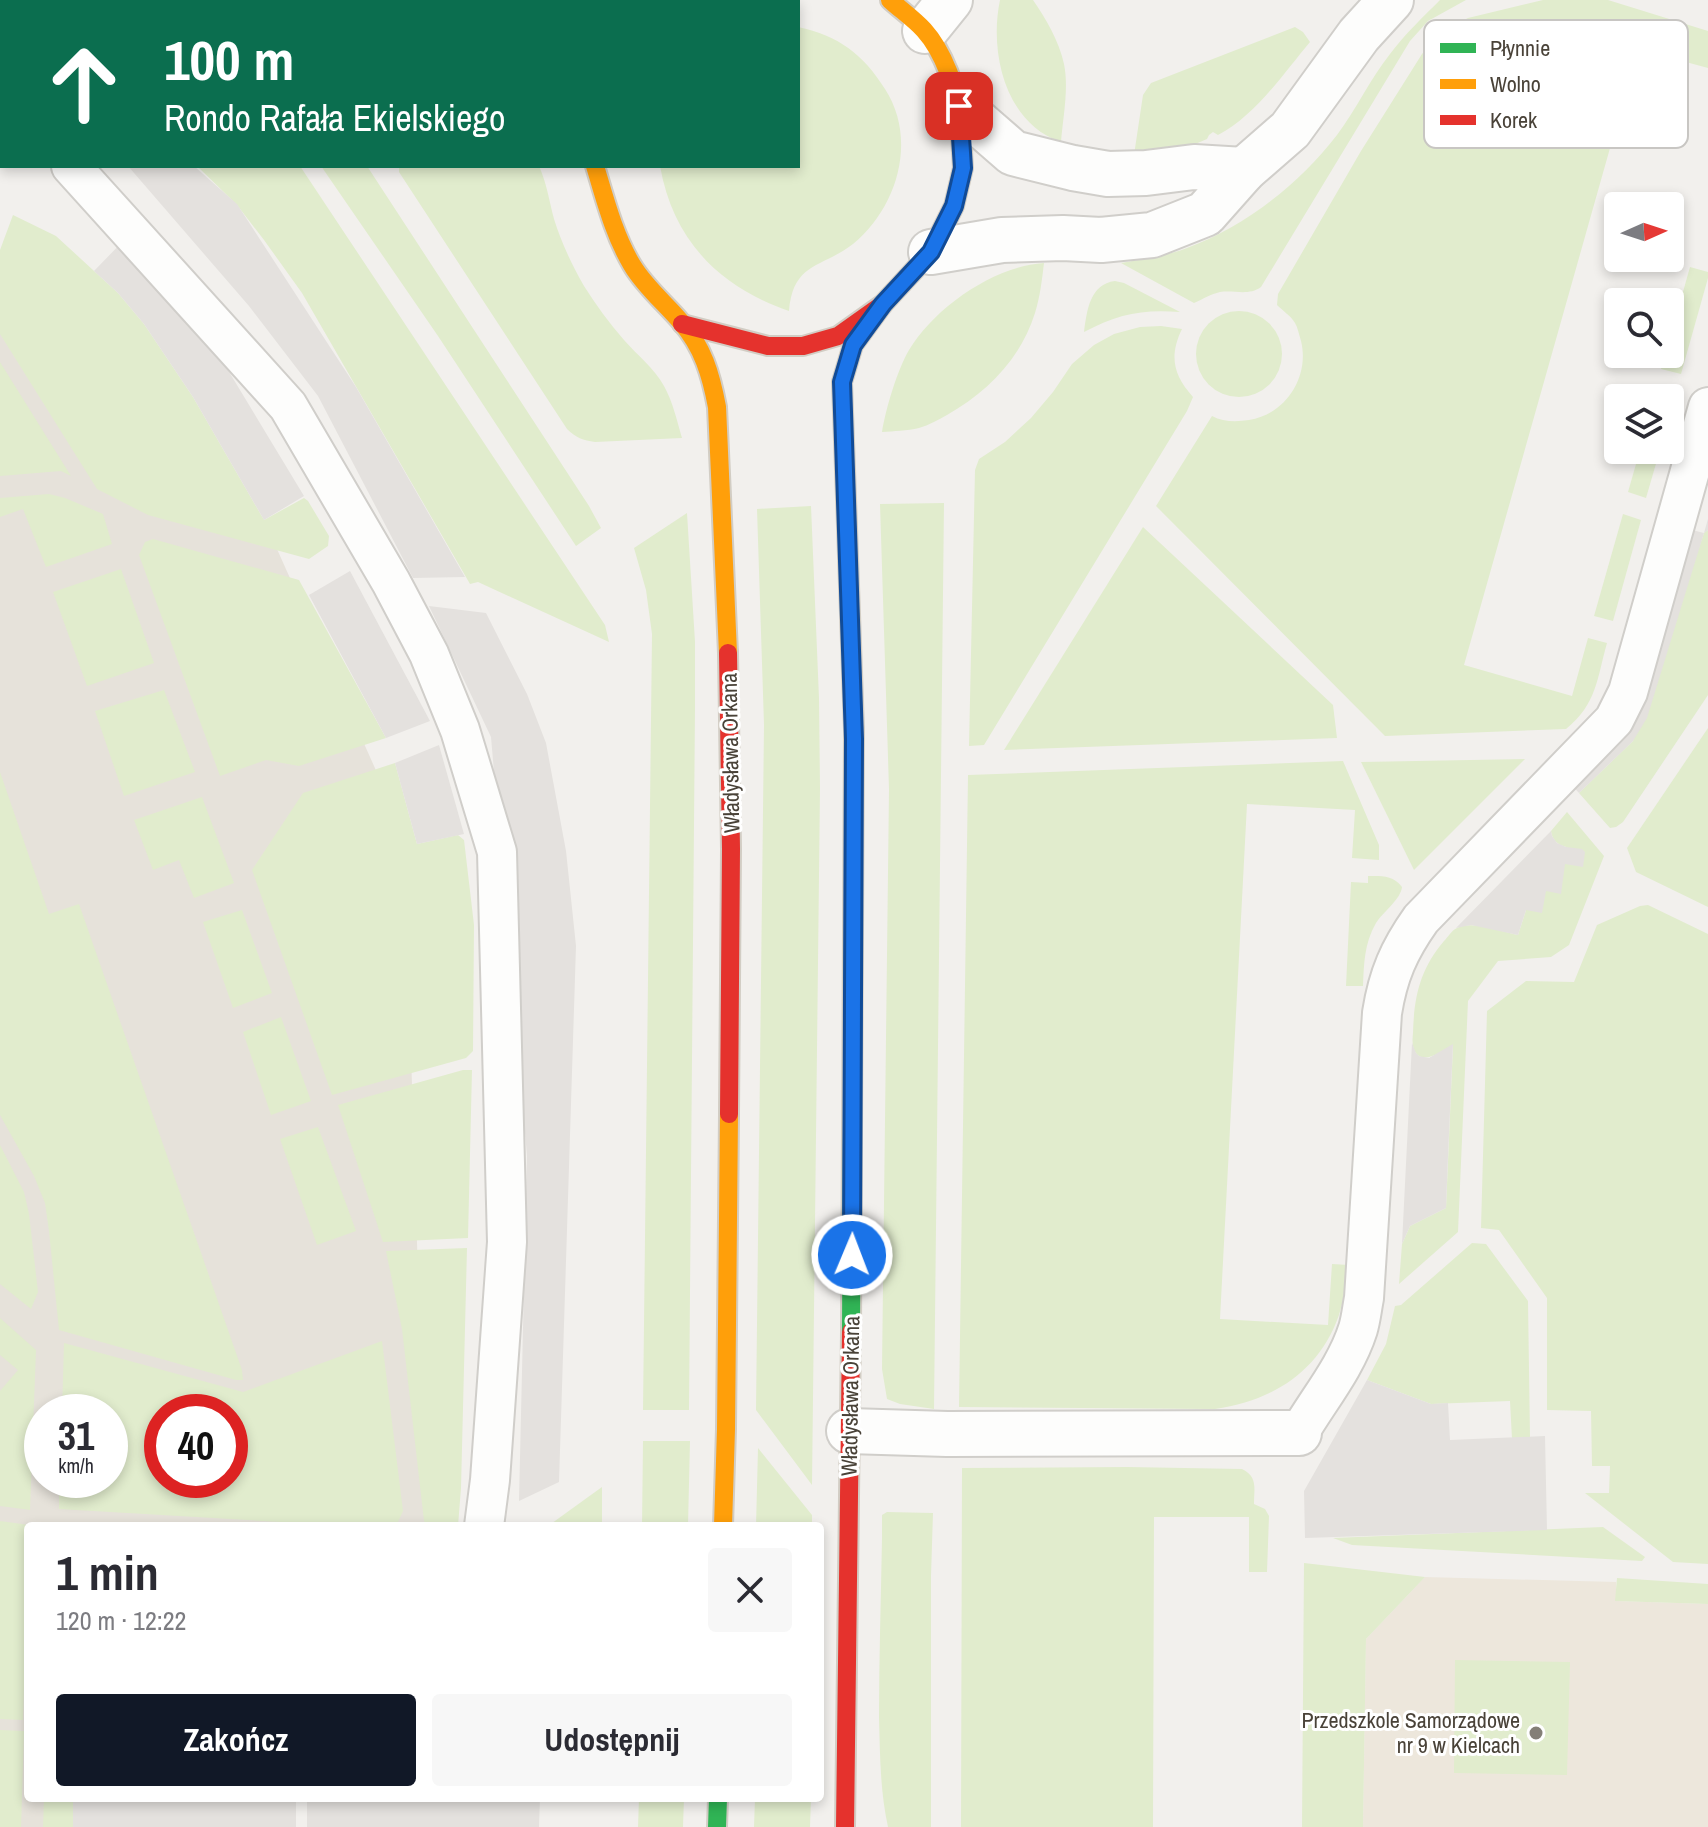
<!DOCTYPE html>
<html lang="pl">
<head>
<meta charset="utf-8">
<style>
  body { margin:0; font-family:"Archivo Narrow",sans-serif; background:#f7f7f7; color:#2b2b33; height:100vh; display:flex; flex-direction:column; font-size:30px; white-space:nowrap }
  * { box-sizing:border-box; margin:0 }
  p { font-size:26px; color:#7c7c81 }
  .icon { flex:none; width:44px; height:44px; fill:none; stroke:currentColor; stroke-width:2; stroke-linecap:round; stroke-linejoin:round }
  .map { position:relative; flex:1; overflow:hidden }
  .details { position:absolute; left:24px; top:1522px; width:800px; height:280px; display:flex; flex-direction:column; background:#fff; border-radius:8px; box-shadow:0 4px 12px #0003 }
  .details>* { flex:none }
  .hud { position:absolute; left:0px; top:0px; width:800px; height:168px; box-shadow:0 4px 12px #0003; background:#0b6e4f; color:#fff; overflow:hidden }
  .needle { width:52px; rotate:87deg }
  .tools { position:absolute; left:1604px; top:192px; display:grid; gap:16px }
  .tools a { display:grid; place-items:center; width:80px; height:80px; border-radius:8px; background:#fff; box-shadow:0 4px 12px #0003; font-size:40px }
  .speed { position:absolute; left:24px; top:1394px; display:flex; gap:16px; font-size:40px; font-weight:700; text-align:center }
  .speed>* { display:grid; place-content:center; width:104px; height:104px; border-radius:50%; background:#fff; box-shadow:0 4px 12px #0003; line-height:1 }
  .speed small { font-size:20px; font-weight:400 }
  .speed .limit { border:12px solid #d22; background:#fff; color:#111 }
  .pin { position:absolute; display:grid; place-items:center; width:68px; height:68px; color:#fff; margin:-34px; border-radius:16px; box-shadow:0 4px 12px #0006 }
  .me { position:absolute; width:88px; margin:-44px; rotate:1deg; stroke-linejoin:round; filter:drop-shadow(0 0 6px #0008) }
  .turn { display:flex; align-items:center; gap:28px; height:168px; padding:0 32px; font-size:36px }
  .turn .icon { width:104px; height:104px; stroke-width:2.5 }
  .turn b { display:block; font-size:56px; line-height:68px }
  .round { display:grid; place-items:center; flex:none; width:84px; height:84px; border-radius:8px; background:#f7f7f7 }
  .summary { display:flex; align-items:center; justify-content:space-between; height:136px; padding:0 32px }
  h1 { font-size:48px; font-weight:700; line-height:60px }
  .cta { display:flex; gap:16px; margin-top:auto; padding:16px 32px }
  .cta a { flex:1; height:92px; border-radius:8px; background:#111827; color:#fff; font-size:32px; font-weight:700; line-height:92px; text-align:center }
  .cta a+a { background:#f7f7f7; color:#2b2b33 }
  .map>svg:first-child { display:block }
</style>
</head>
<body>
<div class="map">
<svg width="1708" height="1827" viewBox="0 0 1708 1827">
  <rect width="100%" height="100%" fill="#f2f0ed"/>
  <path fill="#e6e2da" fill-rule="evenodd" d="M 0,290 L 264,520 L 404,833 L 426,1526 L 28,1526 L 28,1798 L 95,1798 L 96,1827 L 0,1827 ZM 42,1412 L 110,1412 L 110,1480 L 42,1480 ZM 162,1412 L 230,1412 L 230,1480 L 162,1480 Z"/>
  <path fill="#ede7dc" d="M 1425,1577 L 1616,1582 L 1616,1601 L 1708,1604 L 1708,1827 L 1363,1827 L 1366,1639 Z"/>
  <g fill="#e1eccd" fill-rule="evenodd">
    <path d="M 1000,0 L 1033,0 C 1046,19 1059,41 1064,64 C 1069,88 1063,117 1061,142 C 1005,123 989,52 1000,0 Z"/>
    <path d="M 1440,0 L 1466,0 L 1428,21 L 1410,41 L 1261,287 C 1249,296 1235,290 1220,292 C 1211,294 1203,299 1194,303 L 1121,263 C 1143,259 1166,256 1187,248 C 1245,227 1299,184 1337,135 C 1356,110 1370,79 1390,54 C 1405,34 1423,17 1440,0 Z"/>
    <path d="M 1543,0 L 1608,0 L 1708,31 L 1708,68 L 1638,49 L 1464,665 L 1572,696 L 1588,638 L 1607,643 C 1597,678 1597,704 1566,729 L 1385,736 L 1156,506 L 1212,416 C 1223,422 1236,422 1249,420 C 1285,415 1310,377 1301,341 C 1299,335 1298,328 1295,323 C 1291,316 1283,311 1277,305 L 1278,294 L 1361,151 L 1422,54 L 1441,32 L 1468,18 Z"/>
    <path d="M 798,27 C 839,36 863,54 885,89 C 918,140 897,208 853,244 C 822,268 793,262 789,311 C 719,287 673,240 660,166 L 798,166 Z"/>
    <path d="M 1295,27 L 1303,32 L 1310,42 C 1284,73 1255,116 1218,135 L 1213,132 L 1209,135 L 1207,139 C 1184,150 1159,152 1134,155 L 1143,95 L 1151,83 Z"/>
    <path d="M 197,166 L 300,166 L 605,625 L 609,642 L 478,582 L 470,584 L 302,293 L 264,240 L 237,205 Z"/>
    <path d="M 321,166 L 367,166 L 589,506 L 601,528 L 576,546 L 438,336 Z"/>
    <path d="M 399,166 L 539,166 C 547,184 549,200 554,219 C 561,242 572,265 584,286 C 596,305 609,323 624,340 C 638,356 654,368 664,386 C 673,402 677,421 682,438 L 595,442 C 583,440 576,438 567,429 L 399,172 Z"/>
    <path d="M 13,215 L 56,236 L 118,293 L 144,324 L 193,397 L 264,520 L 304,498 L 308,501 L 329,536 L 328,546 L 309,559 L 148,515 L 97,489 L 0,334 L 0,250 Z"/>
    <path d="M 1044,263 C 1042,280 1040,297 1035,313 C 1021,358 988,392 947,415 C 938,420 929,425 919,428 C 907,431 894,431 882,432 C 886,408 897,371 909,350 C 935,307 994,266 1044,263 Z"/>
    <path d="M 1690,267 L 1708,272 L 1708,278 L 1681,374 L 1661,369 L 1665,354 L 1670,354 L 1670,338 Z"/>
    <path d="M 1115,281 L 1124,283 L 1180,312 C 1142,309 1118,314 1084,332 C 1087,310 1090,284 1115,281 Z"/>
    <circle cx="1239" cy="354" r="43"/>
    <path d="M 1161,326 L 1182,329 C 1169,356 1173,375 1193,397 L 1187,411 L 984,745 L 969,746 L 975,470 L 979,459 L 1005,442 L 1031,418 L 1053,392 L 1072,364 L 1094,345 L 1114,334 L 1140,327 Z"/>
    <path d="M 0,362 L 71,476 L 61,471 L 0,476 Z"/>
    <path d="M 1640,450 L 1660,450 L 1646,498 L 1628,492 Z"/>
    <path d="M 49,494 L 65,498 L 103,514 L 112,544 L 46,567 L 23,509 L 0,517 L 0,498 Z"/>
    <path d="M 944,503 L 934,1409 L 900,1404 L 887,1399 L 882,1369 L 889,789 L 880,504 Z"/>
    <path d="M 811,506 L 819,698 L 820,788 L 812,1485 L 756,1410 L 764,725 L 757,509 Z"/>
    <path d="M 687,513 L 695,642 L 695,708 L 689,1410 L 643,1410 L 652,634 L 646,590 L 634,548 Z"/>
    <path d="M 1623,514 L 1641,520 L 1613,621 L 1594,616 Z"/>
    <path d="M 1143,527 L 1333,705 L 1337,738 L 1004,750 Z"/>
    <path d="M 1708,530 L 1708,695 L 1623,822 L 1616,827 L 1610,828 L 1579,793 L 1633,741 L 1704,533 Z"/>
    <path d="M 153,539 L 299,580 L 386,738 L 299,766 L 266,760 L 220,776 L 139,555 L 145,542 Z"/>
    <path d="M 121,569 L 154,663 L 87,686 L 53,592 Z"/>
    <path d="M 164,690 L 195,772 L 124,796 L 95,711 Z"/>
    <path d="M 1708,728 L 1708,907 L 1636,872 L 1627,848 Z"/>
    <path d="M 1525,759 L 1414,870 L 1361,762 Z"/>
    <path d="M 1343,761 L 1379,845 L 1379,860 L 1352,858 L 1355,810 L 1247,804 L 1220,1319 L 1328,1325 L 1332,1264 L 1349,1265 C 1346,1282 1344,1299 1339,1315 C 1319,1372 1272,1401 1215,1409 L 959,1407 L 968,775 Z"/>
    <path d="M 395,763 L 417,844 L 458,835 L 464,840 L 474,925 L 473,1051 L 466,1058 L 332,1095 L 252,870 L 303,793 Z"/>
    <path d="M 0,772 L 49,914 L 79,904 L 242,1370 L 243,1380 L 236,1380 L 59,1330 L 49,1231 L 45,1203 L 34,1176 L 0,1115 Z"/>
    <path d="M 202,797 L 234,883 L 194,898 L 179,860 L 153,870 L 134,820 Z"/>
    <path d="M 1567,812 L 1604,856 L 1569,945 L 1551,957 L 1498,961 L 1468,1001 L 1458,1232 L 1399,1284 L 1402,1244 L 1410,1226 L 1446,1208 L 1453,1045 C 1444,1049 1429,1062 1419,1056 C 1412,1051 1412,1041 1413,1033 C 1414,997 1420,969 1444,941 C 1448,937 1452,930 1457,928 C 1471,920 1503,932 1518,935 L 1526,910 L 1546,891 L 1566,847 C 1558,845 1552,840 1551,831 Z"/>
    <path d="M 1368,876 C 1382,876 1393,875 1402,887 C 1401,899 1383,912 1376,923 C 1364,944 1364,964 1363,986 L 1346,986 L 1351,882 L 1368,883 Z"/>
    <path d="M 1648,905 L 1708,934 L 1708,1564 L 1673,1562 L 1585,1493 L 1609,1493 L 1610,1466 L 1592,1466 L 1591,1411 L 1547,1410 L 1547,1298 L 1499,1230 L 1481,1228 L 1487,1011 L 1526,981 L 1574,982 L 1597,925 L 1640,906 Z"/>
    <path d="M 242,910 L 272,993 L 233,1008 L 203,922 Z"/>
    <path d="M 281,1017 L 311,1101 L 271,1115 L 243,1032 Z"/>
    <path d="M 463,1070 L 472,1070 L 468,1238 L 383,1242 L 338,1105 Z"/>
    <path d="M 318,1127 L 356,1231 L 317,1245 L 280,1139 Z"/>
    <path d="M 0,1145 L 24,1192 L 29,1214 L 38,1292 L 31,1309 L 0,1284 Z"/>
    <path d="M 1472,1243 L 1486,1244 L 1528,1301 L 1530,1437 L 1512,1439 L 1510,1401 L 1431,1404 L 1367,1380 L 1386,1344 L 1395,1306 L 1401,1305 Z"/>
    <path d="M 467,1248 L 461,1488 L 458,1526 L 427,1526 L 424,1521 L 402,1329 L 386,1251 Z"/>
    <path d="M 0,1318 L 36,1350 L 30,1510 L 0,1506 L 0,1391 L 18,1370 L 0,1355 Z"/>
    <path d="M 382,1341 L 403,1511 L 398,1522 L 394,1526 L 348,1526 L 59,1509 L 59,1480 L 110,1480 L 110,1412 L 62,1412 L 64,1343 L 243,1392 ZM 162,1412 L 230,1412 L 230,1480 L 162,1480 Z"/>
    <path d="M 643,1441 L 690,1441 L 688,1526 L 642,1526 Z"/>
    <path d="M 758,1448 L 812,1515 L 812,1526 L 756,1526 Z"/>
    <path d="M 1127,1467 L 1242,1469 C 1258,1477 1254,1488 1254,1504 L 1265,1509 L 1269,1516 L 1267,1572 L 1249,1572 L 1249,1517 L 1154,1517 L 1153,1827 L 961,1827 L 962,1468 Z"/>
    <path d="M 602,1487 L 602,1526 L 548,1526 Z"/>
    <path d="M 887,1512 L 933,1513 L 931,1576 L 931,1827 L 888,1827 C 880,1791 880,1754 879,1717 C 879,1657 881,1598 882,1538 L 882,1515 Z"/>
    <path d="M 0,1521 L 29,1525 L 23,1720 L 0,1719 Z"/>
    <path d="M 1603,1527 L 1645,1557 L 1642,1561 L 1352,1545 L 1333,1538 Z"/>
    <path d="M 1304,1563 L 1425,1577 L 1366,1639 L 1363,1827 L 1302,1827 Z"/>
    <path d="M 1617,1578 L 1708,1584 L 1708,1604 L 1615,1601 Z"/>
    <path d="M 1455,1660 L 1570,1662 L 1567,1775 L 1454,1773 Z"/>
    <path d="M 0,1730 L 24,1731 L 21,1827 L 0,1827 Z"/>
    <path d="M 44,1798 L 73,1798 L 73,1827 L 43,1827 Z"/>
    <path d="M 639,1798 L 684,1798 L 683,1827 L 638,1827 Z"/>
    <path d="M 755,1798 L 811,1798 L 810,1827 L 754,1827 Z"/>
  </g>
  <g fill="#e4e1de">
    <path d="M 128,166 L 194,166 L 237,204 L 356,387 L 465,577 L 413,578 L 318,396 L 249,306 Z"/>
    <path d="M 128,236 L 185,299 L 304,496 L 264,520 L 193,397 L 144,324 L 118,293 L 94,271 Z"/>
    <path d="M 1708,519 L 1708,530 L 1704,533 L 1647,718 L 1633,741 L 1579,793 L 1569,782 L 1688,529 L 1704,533 Z"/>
    <path d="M 350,571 L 430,721 L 386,738 L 309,595 Z"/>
    <path d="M 429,606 L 486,613 L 527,694 L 546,743 L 566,851 L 576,946 L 559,1482 L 519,1501 L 527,1156 L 491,737 Z"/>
    <path d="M 439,745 L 464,834 L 417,844 L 395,763 Z"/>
    <path d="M 1551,831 L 1552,836 L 1557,843 L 1566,847 L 1582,849 L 1585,852 L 1583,867 L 1565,864 L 1561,894 L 1546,891 L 1542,913 L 1526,910 L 1518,935 L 1471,925 L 1456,928 Z"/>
    <path d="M 1412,1043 L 1416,1053 L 1419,1056 L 1429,1058 L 1453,1044 L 1448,1156 L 1446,1208 L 1410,1226 L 1402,1244 Z"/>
    <path d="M 1367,1380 L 1431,1404 L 1448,1403 L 1450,1440 L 1545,1436 L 1547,1530 L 1305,1538 L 1304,1491 Z"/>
    <rect x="73" y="1798" width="223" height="29"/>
    <path d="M 307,1798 L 540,1798 L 539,1827 L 307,1827 Z"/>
  </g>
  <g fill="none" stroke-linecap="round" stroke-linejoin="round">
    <g stroke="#d0ceca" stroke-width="42">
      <g id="lane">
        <path d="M 0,125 L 2,126"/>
        <path d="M 71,166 L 288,406 L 391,582 L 429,654 L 460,730 L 497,852 L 507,1242 L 490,1480 L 484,1526"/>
        <path d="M 1299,1433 C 1319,1399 1346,1367 1358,1329 C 1361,1319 1362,1308 1364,1298 L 1382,1013 C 1388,975 1399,950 1421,919 L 1614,720 L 1628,692 L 1708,407"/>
      </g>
    </g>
    <g stroke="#d0ceca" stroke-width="48">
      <g id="street">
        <path d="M 925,31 L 950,0"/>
        <path d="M 959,106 L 1013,153 L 1073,168 L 1108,174 L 1146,173 L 1194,167 L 1244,170"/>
        <path d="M 931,252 L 1002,240 L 1063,238 L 1101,240 L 1152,235 L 1205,214 L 1244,170 L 1290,130 L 1359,35 L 1391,0"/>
        <path d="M 849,1431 L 947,1434 L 1299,1433"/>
      </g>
    </g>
    <g stroke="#d2cdc4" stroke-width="22">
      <g id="fast">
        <path d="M 682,2 L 683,0"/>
        <path d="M 851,1332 L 854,730"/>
        <path d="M 717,1827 L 718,1798"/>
      </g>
    </g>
    <g stroke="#d2cdc4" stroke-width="22">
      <g id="slow">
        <path d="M 890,0 C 901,10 914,19 924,30 C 943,51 958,91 960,119"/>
        <path d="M 595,166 C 605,199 614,235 632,265 C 645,287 665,303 681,322 C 703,347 711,375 717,407 L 728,653"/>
        <path d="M 854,730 L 842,382 L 853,345 L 883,304"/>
        <path d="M 723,1526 L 726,1429 L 729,1114"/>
      </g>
    </g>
    <g stroke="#d2cdc4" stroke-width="22">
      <g id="jam">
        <path d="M 352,0 L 356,2"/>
        <path d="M 682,324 L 768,346 L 803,346 L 838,336 L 883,304 L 931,252 L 954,206 L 963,168 L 960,119"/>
        <path d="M 728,653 L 731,849 L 729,1114"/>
        <path d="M 845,1827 L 851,1332"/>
      </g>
    </g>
    <use href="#lane" stroke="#fdfdfc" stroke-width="38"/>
    <use href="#street" stroke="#fdfdfc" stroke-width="44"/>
    <use href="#fast" stroke="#30b455" stroke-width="18"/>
    <use href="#slow" stroke="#ff9f0a" stroke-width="18"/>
    <use href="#jam" stroke="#e5322d" stroke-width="18"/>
  </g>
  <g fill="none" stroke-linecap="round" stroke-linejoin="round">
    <g stroke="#114b97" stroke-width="20">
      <path id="route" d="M 852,1255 L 854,739 L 842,382 L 853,345 L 883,304 L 931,252 L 954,206 L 963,168 L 959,106"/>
    </g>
    <use href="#route" stroke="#1a73e8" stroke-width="14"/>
  </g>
  <circle fill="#847f77" stroke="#fff" stroke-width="3" cx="1536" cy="1733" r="8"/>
  <g text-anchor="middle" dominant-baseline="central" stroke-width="6" stroke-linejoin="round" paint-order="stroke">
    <g font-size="22" fill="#494238" stroke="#fff">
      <text transform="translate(730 753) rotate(-91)">Władysława Orkana</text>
      <text transform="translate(850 1396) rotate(-89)">Władysława Orkana</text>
    </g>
    <g font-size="22" fill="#494238" stroke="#fff" text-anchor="end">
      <text x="1520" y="1720">Przedszkole Samorządowe<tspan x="1520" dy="25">nr 9 w Kielcach</tspan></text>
    </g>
  </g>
  <rect x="1424" y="20" width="264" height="128" rx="12" fill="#fff" stroke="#c8c6c3" stroke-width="2"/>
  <rect x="1440" y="43" width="36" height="10" fill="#30b455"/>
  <rect x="1440" y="79" width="36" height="10" fill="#ff9f0a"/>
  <rect x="1440" y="115" width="36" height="10" fill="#e5322d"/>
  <g font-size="22" fill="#494238">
    <text x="1490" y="56">Płynnie</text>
    <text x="1490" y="92">Wolno</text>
    <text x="1490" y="128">Korek</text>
  </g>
</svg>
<div class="tools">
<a><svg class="needle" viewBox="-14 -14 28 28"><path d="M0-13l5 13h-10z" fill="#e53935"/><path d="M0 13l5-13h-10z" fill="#7c7c81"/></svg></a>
<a><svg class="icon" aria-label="search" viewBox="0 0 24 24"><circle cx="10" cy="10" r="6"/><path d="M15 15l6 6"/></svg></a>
<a><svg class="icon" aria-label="layers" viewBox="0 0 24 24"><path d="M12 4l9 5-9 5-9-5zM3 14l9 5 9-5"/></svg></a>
</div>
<div class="speed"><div>31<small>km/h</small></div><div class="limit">40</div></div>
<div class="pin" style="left:959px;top:106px;background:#d93025"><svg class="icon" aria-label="arrive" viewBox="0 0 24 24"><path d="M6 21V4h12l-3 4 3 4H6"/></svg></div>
<svg class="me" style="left:852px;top:1255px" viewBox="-20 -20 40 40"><circle r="17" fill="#1a73e8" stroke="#fff" stroke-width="3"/><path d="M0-11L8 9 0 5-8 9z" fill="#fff"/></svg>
<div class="hud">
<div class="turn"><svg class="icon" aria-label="ahead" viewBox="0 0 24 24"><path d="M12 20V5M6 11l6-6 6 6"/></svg><div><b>100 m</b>Rondo Rafała Ekielskiego</div></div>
</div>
<section class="details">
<div class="summary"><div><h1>1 min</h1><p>120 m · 12:22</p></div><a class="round"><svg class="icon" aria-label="close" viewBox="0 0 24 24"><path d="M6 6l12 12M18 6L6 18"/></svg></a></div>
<div class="cta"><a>Zakończ</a><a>Udostępnij</a></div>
</section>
</div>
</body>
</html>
